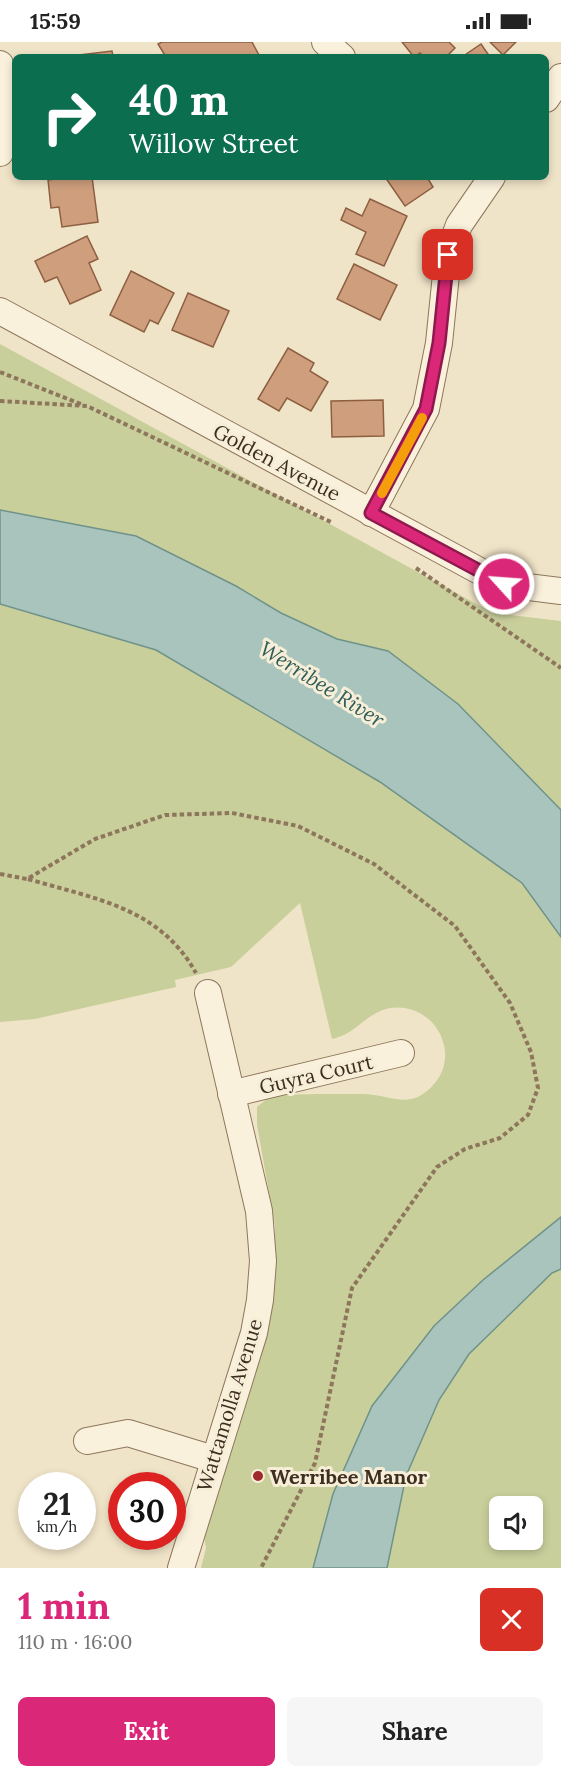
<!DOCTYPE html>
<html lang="en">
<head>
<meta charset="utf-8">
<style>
  body { margin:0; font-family:Lora,serif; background:#f6f6f6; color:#222; height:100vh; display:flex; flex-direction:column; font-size:22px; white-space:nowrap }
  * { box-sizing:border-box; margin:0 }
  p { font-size:20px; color:#767676 }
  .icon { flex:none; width:33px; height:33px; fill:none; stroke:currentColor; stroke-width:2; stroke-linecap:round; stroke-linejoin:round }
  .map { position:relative; height:1526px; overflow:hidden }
  .sheet { display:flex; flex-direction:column; background:#fff; flex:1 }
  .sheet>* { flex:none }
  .guide { position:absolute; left:12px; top:12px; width:537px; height:126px; border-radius:9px; box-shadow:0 3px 9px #0003; background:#0b6e4f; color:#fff; overflow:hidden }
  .buttons { position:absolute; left:489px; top:1454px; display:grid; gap:12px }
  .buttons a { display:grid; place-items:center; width:54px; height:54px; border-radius:9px; background:#fff; box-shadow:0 3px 9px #0003; font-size:30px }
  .speed { position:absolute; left:18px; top:1430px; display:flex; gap:12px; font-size:30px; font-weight:700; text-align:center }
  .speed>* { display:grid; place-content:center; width:78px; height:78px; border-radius:50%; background:#fff; box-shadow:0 3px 9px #0003; line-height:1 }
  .speed small { font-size:15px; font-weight:400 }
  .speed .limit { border:9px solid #d22; background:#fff; color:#111 }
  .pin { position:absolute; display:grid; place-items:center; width:51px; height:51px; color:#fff; margin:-26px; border-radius:12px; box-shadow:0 3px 9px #0006 }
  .me { position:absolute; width:66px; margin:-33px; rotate:296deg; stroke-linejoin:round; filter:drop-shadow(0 0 4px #0008) }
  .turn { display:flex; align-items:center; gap:21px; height:126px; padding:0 18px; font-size:27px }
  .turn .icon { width:78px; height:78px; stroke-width:2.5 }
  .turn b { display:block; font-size:42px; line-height:51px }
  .round { display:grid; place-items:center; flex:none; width:63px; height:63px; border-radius:9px; background:#f6f6f6 }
  .headline { display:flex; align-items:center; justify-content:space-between; height:102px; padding:0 18px }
  h1 { font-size:36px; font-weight:800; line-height:45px; color:#db2777 }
  .cta { display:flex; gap:12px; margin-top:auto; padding:12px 18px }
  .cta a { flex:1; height:69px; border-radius:9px; background:#db2777; color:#fff; font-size:24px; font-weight:800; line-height:69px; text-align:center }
  .cta a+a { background:#f6f6f6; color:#222 }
  .status { display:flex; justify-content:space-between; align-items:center; height:42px; padding:0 30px; background:#fff; direction:ltr }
  .status svg { height:16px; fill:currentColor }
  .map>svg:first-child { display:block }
</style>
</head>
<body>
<div class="status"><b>15:59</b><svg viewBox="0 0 49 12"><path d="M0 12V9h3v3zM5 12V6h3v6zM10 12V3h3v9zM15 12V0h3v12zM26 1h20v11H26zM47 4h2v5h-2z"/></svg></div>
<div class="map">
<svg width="561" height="1526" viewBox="0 0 561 1526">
  <rect width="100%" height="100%" fill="#f0e4c8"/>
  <path fill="#c9cf9b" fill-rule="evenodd" d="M 0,302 L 493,571 L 561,579 L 561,1526 L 201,1526 L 206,1506 L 204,1493 L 264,1305 L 273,1261 L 275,1184 L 257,1083 L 257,1065 C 261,1062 267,1056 271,1055 C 283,1051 347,1052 362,1052 C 391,1052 410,1070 434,1042 C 444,1031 448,1015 443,1000 C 436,973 404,957 378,970 C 360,979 354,992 332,997 L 300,861 L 231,925 L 175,938 L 176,945 L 35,977 L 0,980 ZM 500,1464 L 532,1464 L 532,1497 L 500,1497 Z"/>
  <g fill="#a9c4bc" stroke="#6f938a" stroke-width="1.5">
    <path d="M 0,468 L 136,494 L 236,544 L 281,571 L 337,597 L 388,609 L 458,662 L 561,768 L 561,895 L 522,841 L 380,740 L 156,608 L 0,562 Z"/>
    <path d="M 561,1175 L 561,1227 L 552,1231 L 469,1312 L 439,1358 L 406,1434 L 387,1526 L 313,1526 L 333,1452 L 372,1364 L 434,1284 L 483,1238 Z"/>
  </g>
  <g fill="#cf9f7d" stroke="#8d5f41" stroke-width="1.5">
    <path d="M 162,0 L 252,0 L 260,15 L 166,15 L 158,2 Z"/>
    <path d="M 402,0 L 449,0 L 455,6 L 446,15 L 424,15 L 420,11 L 414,15 Z"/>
    <path d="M 490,0 L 516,0 L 503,13 Z"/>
    <path d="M 481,2 L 490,15 L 462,15 Z"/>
    <path d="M 112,9 L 113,15 L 71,15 L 71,14 Z"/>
    <path d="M 69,135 L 92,135 L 98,180 L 62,185 L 59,165 L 51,166 L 48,138 Z"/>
    <path d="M 385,135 L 427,135 L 433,145 L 405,164 Z"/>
    <path d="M 370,157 L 407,174 L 384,224 L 356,212 L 366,190 L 341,178 L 346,166 L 362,174 Z"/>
    <path d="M 87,194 L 98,217 L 89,221 L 101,248 L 70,262 L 57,235 L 45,240 L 35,219 Z"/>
    <path d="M 354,222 L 397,243 L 380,278 L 337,257 Z"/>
    <path d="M 131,229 L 174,251 L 158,282 L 150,278 L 144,290 L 110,273 Z"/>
    <path d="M 188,251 L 229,269 L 213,305 L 172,288 Z"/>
    <path d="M 288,306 L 314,321 L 310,329 L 328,340 L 311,369 L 287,356 L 279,369 L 258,357 Z"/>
    <path d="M 383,358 L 384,394 L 332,395 L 331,359 Z"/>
  </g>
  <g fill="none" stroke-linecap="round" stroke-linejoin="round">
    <g stroke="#8d765c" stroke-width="28">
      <g id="street">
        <path d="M 325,0 L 342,15"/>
        <path d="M 0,22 L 6,69 L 0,111"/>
        <path d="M 546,57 L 561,35"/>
        <path d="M 0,269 L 485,532 L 504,542 L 561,549"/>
        <path d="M 371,471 L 426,367 L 439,301 L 448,213 L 459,183 L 492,135"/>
        <path d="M 231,1052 L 401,1011"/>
        <path d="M 87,1399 L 128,1391 L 213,1417"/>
        <path d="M 181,1526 L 254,1291 L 260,1258 L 263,1219 L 259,1169 L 208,951"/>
      </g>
    </g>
    <g stroke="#8d765c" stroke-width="4" stroke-dasharray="4.5 3" stroke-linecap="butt">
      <path d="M 0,330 L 83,363"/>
      <path d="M 0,359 L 87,364 L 333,481"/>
      <path d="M 416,526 L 561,626"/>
      <path d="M 0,832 L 27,837 L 95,797 L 165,773 L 232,771 L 298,784 L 374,822 L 455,884 L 510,961 L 531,1010 L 538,1046 L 528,1073 L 500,1096 L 465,1107 L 437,1125 L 352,1246 L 315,1421 L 261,1526"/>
      <path d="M 28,837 C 95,857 159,865 196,931"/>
    </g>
    <use href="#street" stroke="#faf1dc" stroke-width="26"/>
  </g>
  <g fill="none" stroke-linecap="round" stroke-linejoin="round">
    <g stroke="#8e194d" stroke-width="15">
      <path id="route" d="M 448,213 L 439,301 L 426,367 L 371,471 L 504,542"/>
    </g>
    <use href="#route" stroke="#db2777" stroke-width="10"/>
    <path stroke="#f59e0b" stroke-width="10" d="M 382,451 L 422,376"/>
  </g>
  <circle fill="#9e2a2b" stroke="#f7eed8" stroke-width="2" cx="258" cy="1434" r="6"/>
  <g text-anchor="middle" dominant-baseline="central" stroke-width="6" stroke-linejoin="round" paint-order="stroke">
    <g font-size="20" fill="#3d2e20" stroke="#f7eed8">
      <text transform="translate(277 420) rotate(28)">Golden Avenue</text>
      <text transform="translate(316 1032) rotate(-13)">Guyra Court</text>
      <text transform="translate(229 1363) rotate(-73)">Wattamolla Avenue</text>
    </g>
    <g font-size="20" font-weight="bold" fill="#3d2e20" stroke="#f7eed8" text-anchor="start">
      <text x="270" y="1434">Werribee Manor</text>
    </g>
    <g font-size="21" font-style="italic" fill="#2f5d5a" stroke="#f7eed8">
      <text transform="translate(322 642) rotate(32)">Werribee River</text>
    </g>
  </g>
</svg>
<div class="buttons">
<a><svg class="icon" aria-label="sound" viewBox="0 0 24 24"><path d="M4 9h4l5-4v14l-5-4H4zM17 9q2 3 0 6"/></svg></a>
</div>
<div class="speed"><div>21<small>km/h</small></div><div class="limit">30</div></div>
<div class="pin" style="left:448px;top:213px;background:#d93025"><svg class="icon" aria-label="arrive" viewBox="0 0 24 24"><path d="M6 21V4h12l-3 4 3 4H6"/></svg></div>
<svg class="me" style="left:504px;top:542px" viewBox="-20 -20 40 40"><circle r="17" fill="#db2777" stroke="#fff" stroke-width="3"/><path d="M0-11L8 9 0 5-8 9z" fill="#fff"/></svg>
<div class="guide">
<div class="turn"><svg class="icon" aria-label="right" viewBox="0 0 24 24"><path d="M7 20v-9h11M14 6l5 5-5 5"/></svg><div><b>40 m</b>Willow Street</div></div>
</div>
</div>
<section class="sheet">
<div class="headline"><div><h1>1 min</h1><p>110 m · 16:00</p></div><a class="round" style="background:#d93025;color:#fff"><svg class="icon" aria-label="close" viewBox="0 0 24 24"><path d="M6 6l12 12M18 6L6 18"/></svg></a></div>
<div class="cta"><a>Exit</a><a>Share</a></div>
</section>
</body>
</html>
